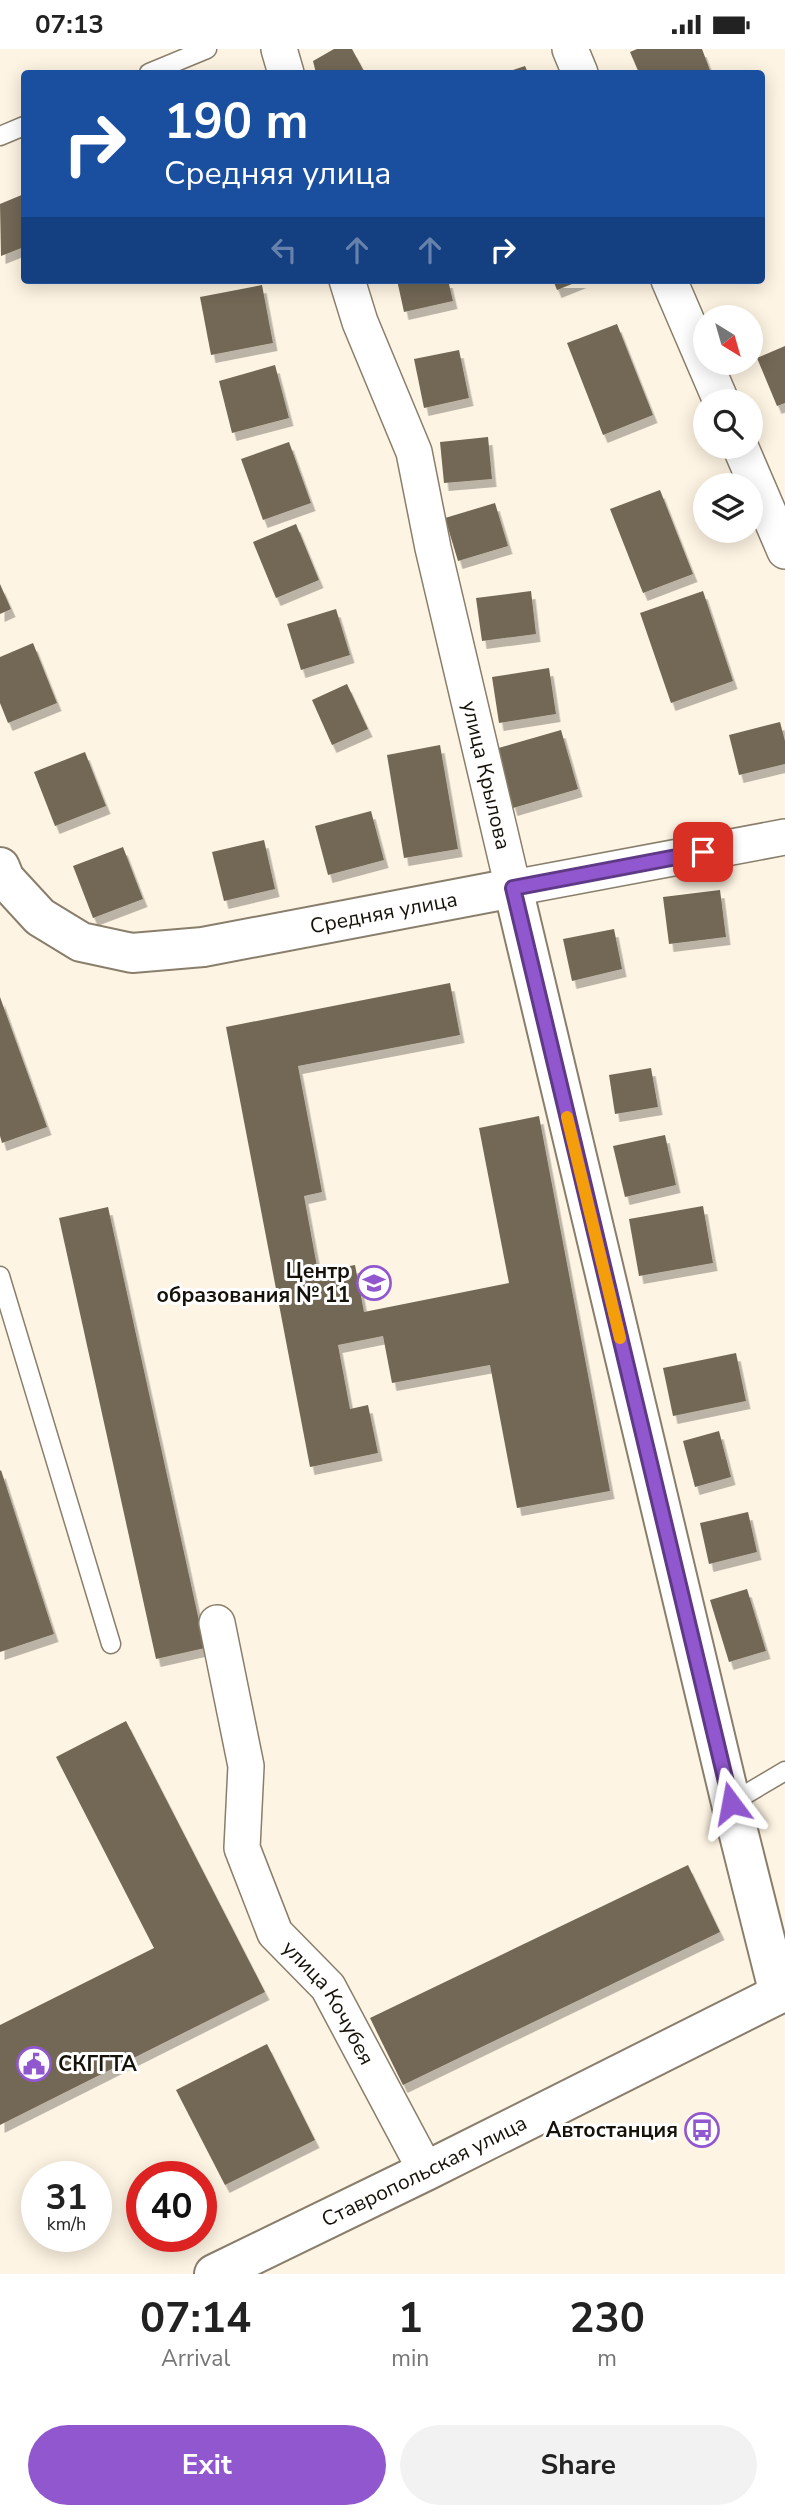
<!DOCTYPE html>
<html lang="en">
<head>
<meta charset="utf-8">
<style>
  body { margin:0; font-family:"Nunito Sans",sans-serif; background:#f2f2f2; color:#222; height:100vh; display:flex; flex-direction:column; font-size:26px; white-space:nowrap }
  * { box-sizing:border-box; margin:0 }
  p { font-size:23px; color:#767676 }
  .icon { flex:none; width:38px; height:38px; fill:none; stroke:currentColor; stroke-width:2; stroke-linecap:round; stroke-linejoin:round }
  .map { position:relative; height:2225px; overflow:hidden }
  .panel { display:flex; flex-direction:column; background:#fff; flex:1 }
  .panel>* { flex:none }
  .banner { position:absolute; left:21px; top:21px; width:744px; height:214px; border-radius:7px; box-shadow:0 4px 18px #0003; background:#1a4fa0; color:#fff; overflow:hidden }
  .needle { width:46px; rotate:143deg }
  .tools { position:absolute; left:693px; top:256px; display:grid; gap:14px }
  .tools a { display:grid; place-items:center; width:70px; height:70px; border-radius:50%; background:#fff; box-shadow:0 4px 18px #0003; font-size:35px }
  .speed { position:absolute; left:21px; top:2112px; display:flex; gap:14px; font-size:35px; font-weight:700; text-align:center }
  .speed>* { display:grid; place-content:center; width:91px; height:91px; border-radius:50%; background:#fff; box-shadow:0 4px 18px #0003; line-height:1 }
  .speed small { font-size:18px; font-weight:400 }
  .speed .limit { border:10px solid #d22; background:#fff; color:#111 }
  .pin { position:absolute; display:grid; place-items:center; width:60px; height:60px; color:#fff; margin:-30px; border-radius:14px; box-shadow:0 4px 10px #0006 }
  .me { position:absolute; width:77px; margin:-38px; rotate:347deg; stroke-linejoin:round; filter:drop-shadow(0 0 5px #0008) }
  .turn { display:flex; align-items:center; gap:24px; height:147px; padding:0 28px; font-size:32px }
  .turn .icon { width:91px; height:91px; stroke-width:2.5 }
  .turn b { display:block; font-size:49px; line-height:60px }
  .lanes { display:flex; align-items:center; height:66px; padding:0 28px; background:#0003; justify-content:center; gap:35px; direction:ltr }
  .lanes .off { opacity:.35 }
  .eta { display:flex; justify-content:space-evenly; align-items:center; height:119px; text-align:center }
  .eta b { font-size:42px; font-weight:700; line-height:49px }
  .primary-button { display:flex; gap:14px; margin-top:auto; padding:14px 28px }
  .primary-button a { flex:1; height:80px; border-radius:42px; background:#9157ce; color:#fff; font-size:28px; font-weight:700; line-height:80px; text-align:center }
  .primary-button a+a { background:#f2f2f2; color:#222 }
  .status { display:flex; justify-content:space-between; align-items:center; height:49px; padding:0 35px; background:#fff; direction:ltr }
  .status svg { height:19px; fill:currentColor }
  .map>svg:first-child { display:block }
</style>
</head>
<body>
<div class="status"><b>07:13</b><svg viewBox="0 0 49 12"><path d="M0 12V9h3v3zM5 12V6h3v6zM10 12V3h3v9zM15 12V0h3v12zM26 1h20v11H26zM47 4h2v5h-2z"/></svg></div>
<div class="map">
<svg width="785" height="2225" viewBox="0 0 785 2225">
  <defs>
    <filter id="shadow"><feDropShadow dx="4.5" dy="8" stdDeviation="0" flood-color="#0004"/></filter>
  </defs>
  <rect width="100%" height="100%" fill="#fef4e3"/>
  <g fill="#736856" filter="url(#shadow)">
    <path d="M 334,0 L 352,0 L 365,24 L 316,24 L 313,12 Z"/>
    <path d="M 637,0 L 702,0 L 711,24 L 639,24 L 630,3 Z"/>
    <path d="M 525,17 L 528,24 L 504,24 Z"/>
    <path d="M 24,145 L 24,198 L 1,207 L 0,155 Z"/>
    <path d="M 397,231 L 448,231 L 453,252 L 404,263 Z"/>
    <path d="M 553,231 L 582,231 L 557,241 Z"/>
    <path d="M 262,236 L 273,294 L 211,306 L 200,248 Z"/>
    <path d="M 617,275 L 653,366 L 603,386 L 567,294 Z"/>
    <path d="M 785,297 L 785,354 L 777,357 L 757,309 Z"/>
    <path d="M 459,301 L 469,349 L 424,359 L 414,310 Z"/>
    <path d="M 275,316 L 289,369 L 232,384 L 219,332 Z"/>
    <path d="M 488,388 L 492,430 L 444,434 L 440,393 Z"/>
    <path d="M 289,393 L 311,454 L 263,471 L 241,410 Z"/>
    <path d="M 660,441 L 693,525 L 643,544 L 610,460 Z"/>
    <path d="M 495,454 L 508,497 L 458,512 L 445,469 Z"/>
    <path d="M 296,475 L 319,531 L 276,549 L 253,493 Z"/>
    <path d="M 0,535 L 11,560 L 0,565 Z"/>
    <path d="M 531,542 L 536,585 L 482,592 L 476,549 Z"/>
    <path d="M 703,542 L 733,632 L 671,654 L 640,564 Z"/>
    <path d="M 336,560 L 350,606 L 301,621 L 287,575 Z"/>
    <path d="M 33,594 L 57,654 L 8,674 L 0,654 L 0,608 Z"/>
    <path d="M 549,619 L 556,665 L 499,674 L 492,628 Z"/>
    <path d="M 347,635 L 368,680 L 332,696 L 312,651 Z"/>
    <path d="M 780,673 L 785,692 L 785,715 L 739,726 L 729,686 Z"/>
    <path d="M 561,681 L 578,740 L 513,759 L 495,700 Z"/>
    <path d="M 440,696 L 458,800 L 404,809 L 387,706 Z"/>
    <path d="M 85,703 L 106,757 L 55,777 L 34,723 Z"/>
    <path d="M 371,762 L 384,811 L 328,826 L 315,777 Z"/>
    <path d="M 264,791 L 275,840 L 224,852 L 212,803 Z"/>
    <path d="M 123,798 L 143,850 L 93,869 L 73,817 Z"/>
    <path d="M 720,841 L 726,888 L 669,895 L 663,848 Z"/>
    <path d="M 614,880 L 622,920 L 572,932 L 563,890 Z"/>
    <path d="M 450,934 L 460,986 L 298,1017 L 322,1143 L 304,1147 L 318,1223 L 355,1216 L 364,1263 L 509,1234 L 479,1079 L 539,1067 L 610,1442 L 517,1459 L 490,1316 L 392,1334 L 383,1287 L 338,1296 L 350,1360 L 368,1356 L 378,1404 L 310,1418 L 226,978 Z"/>
    <path d="M 0,948 L 47,1078 L 2,1094 L 0,1087 Z"/>
    <path d="M 651,1019 L 658,1058 L 615,1065 L 609,1026 Z"/>
    <path d="M 665,1086 L 676,1136 L 625,1148 L 613,1097 Z"/>
    <path d="M 703,1157 L 713,1214 L 639,1227 L 629,1170 Z"/>
    <path d="M 108,1158 L 205,1599 L 156,1610 L 59,1169 Z"/>
    <path d="M 736,1304 L 746,1352 L 673,1367 L 663,1319 Z"/>
    <path d="M 719,1382 L 731,1428 L 695,1438 L 683,1392 Z"/>
    <path d="M 1,1421 L 54,1585 L 0,1603 L 0,1422 Z"/>
    <path d="M 748,1463 L 757,1503 L 709,1515 L 700,1474 Z"/>
    <path d="M 747,1540 L 766,1602 L 729,1613 L 710,1551 Z"/>
    <path d="M 126,1672 L 265,1943 L 0,2076 L 0,1976 L 154,1899 L 56,1708 Z"/>
    <path d="M 688,1816 L 720,1883 L 403,2036 L 370,1969 Z"/>
    <path d="M 267,1995 L 315,2091 L 225,2136 L 176,2041 Z"/>
  </g>
  <g fill="none" stroke-linecap="round" stroke-linejoin="round">
    <g stroke="#897e6b" stroke-width="21">
      <g id="service">
        <path d="M 149,24 L 207,0"/>
        <path d="M 0,87 L 24,77"/>
        <path d="M 0,1227 L 111,1595"/>
        <path d="M 731,1754 L 785,1722"/>
      </g>
    </g>
    <g stroke="#897e6b" stroke-width="38">
      <g id="minor">
        <path d="M 279,0 L 286,24"/>
        <path d="M 570,0 L 580,24"/>
        <path id="s1" d="M 347,231 L 360,273 L 414,403 L 433,499 L 513,839 L 785,788"/>
        <path d="M 669,231 L 721,352"/>
        <path d="M 740,397 L 785,502"/>
        <path id="s2" d="M 217,1574 L 246,1717 L 242,1799 L 275,1884 L 328,1938 L 426,2122"/>
      </g>
    </g>
    <g stroke="#897e6b" stroke-width="42">
      <g id="tertiary">
        <path id="s3" d="M 0,818 L 5,830 L 40,868 L 81,893 L 132,904 L 203,898 L 513,839 L 731,1754 L 779,1945"/>
      </g>
    </g>
    <g stroke="#897e6b" stroke-width="42">
      <g id="trunk">
        <path id="s4" d="M 214,2225 L 426,2122 L 785,1942"/>
      </g>
    </g>
    <use href="#service" stroke="#fff" stroke-width="18"/>
    <use href="#minor" stroke="#fff" stroke-width="35"/>
    <use href="#tertiary" stroke="#fff" stroke-width="38"/>
    <use href="#trunk" stroke="#fff" stroke-width="38"/>
  </g>
  <g fill="none" stroke-linecap="round" stroke-linejoin="round">
    <g stroke="#5e3986" stroke-width="18">
      <path id="route" d="M 703,803 L 513,839 L 731,1754"/>
    </g>
    <use href="#route" stroke="#9157ce" stroke-width="12"/>
    <path stroke="#f59e0b" stroke-width="12" d="M 567,1068 L 620,1289"/>
  </g>
  <defs>
    <g id="school-ring" transform="scale(1.75)"><circle r="9.5" fill="#fff" stroke="#9157ce" stroke-width="1.5"/><path d="M0-5L7-2L0 1L-7-2ZM-4 1L0 2.5L4 1V4Q0 6-4 4Z" fill="#9157ce"/></g>
    <g id="civic-ring" transform="scale(1.75)"><circle r="9.5" fill="#fff" stroke="#9157ce" stroke-width="1.5"/><path d="M-.6-6.5H3V-4.5H.6V-3L4-1V1h2V6H-6V1h2V-1L-.6-3ZM-1.2 2.5V6h2.4V2.5Z" fill="#9157ce"/></g>
    <g id="bus-ring" transform="scale(1.75)"><circle r="9.5" fill="#fff" stroke="#9157ce" stroke-width="1.5"/><path d="M-5-6H5V4H4V6H2V4H-2V6H-4V4H-5ZM-3.5-4V0h7V-4ZM-3.5 1.2v1.5H-2V1.2ZM2 1.2v1.5H3.5V1.2Z" fill="#9157ce"/></g>
  </defs>
  <g fill-rule="evenodd">
    <use href="#school-ring" x="374" y="1234"/>
    <use href="#civic-ring" x="34" y="2015"/>
    <use href="#bus-ring" x="702" y="2081"/>
  </g>
  <g text-anchor="middle" dominant-baseline="central" stroke-width="6" stroke-linejoin="round" paint-order="stroke">
    <g font-size="21" fill="#16120a" stroke="#fff">
      <text stroke="none"><textPath href="#s1" startOffset="516">улица Крылова</textPath></text>
      <text stroke="none"><textPath href="#s3" startOffset="420">Средняя улица</textPath></text>
      <text stroke="none"><textPath href="#s2" startOffset="408">улица Кочубея</textPath></text>
      <text stroke="none"><textPath href="#s4" startOffset="234">Ставропольская улица</textPath></text>
    </g>
    <g font-size="21" font-weight="bold" fill="#16120a" stroke="#fff" text-anchor="end">
      <text x="350" y="1222">Центр<tspan x="350" dy="24">образования № 11</tspan></text>
      <text x="58" y="2015" text-anchor="start">СКГГТА</text>
      <text x="678" y="2081">Автостанция</text>
    </g>
  </g>
</svg>
<div class="tools">
<a><svg class="needle" viewBox="-14 -14 28 28"><path d="M0-13l5 13h-10z" fill="#e53935"/><path d="M0 13l5-13h-10z" fill="#767676"/></svg></a>
<a><svg class="icon" aria-label="search" viewBox="0 0 24 24"><circle cx="10" cy="10" r="6"/><path d="M15 15l6 6"/></svg></a>
<a><svg class="icon" aria-label="layers" viewBox="0 0 24 24"><path d="M12 4l9 5-9 5-9-5zM3 14l9 5 9-5"/></svg></a>
</div>
<div class="speed"><div>31<small>km/h</small></div><div class="limit">40</div></div>
<div class="pin" style="left:703px;top:803px;background:#d93025"><svg class="icon" aria-label="arrive" viewBox="0 0 24 24"><path d="M6 21V4h12l-3 4 3 4H6"/></svg></div>
<svg class="me" style="left:731px;top:1754px" viewBox="-20 -20 40 40"><path d="M0-17L14 15 0 8-14 15z" fill="#9157ce" stroke="#fff" stroke-width="4"/></svg>
<div class="banner">
<div class="turn"><svg class="icon" aria-label="right" viewBox="0 0 24 24"><path d="M7 20v-9h11M14 6l5 5-5 5"/></svg><div><b>190 m</b>Средняя улица</div></div>
<div class="lanes"><svg class="icon off" aria-label="left" viewBox="0 0 24 24"><path d="M17 20v-9H6M10 6l-5 5 5 5"/></svg><svg class="icon off" aria-label="ahead" viewBox="0 0 24 24"><path d="M12 20V5M6 11l6-6 6 6"/></svg><svg class="icon off" aria-label="ahead" viewBox="0 0 24 24"><path d="M12 20V5M6 11l6-6 6 6"/></svg><svg class="icon" aria-label="right" viewBox="0 0 24 24"><path d="M7 20v-9h11M14 6l5 5-5 5"/></svg></div>
</div>
</div>
<section class="panel">
<div class="eta">
<div><b>07:14</b><p>Arrival</p></div>
<div><b>1</b><p>min</p></div>
<div><b>230</b><p>m</p></div>
</div>
<div class="primary-button"><a>Exit</a><a>Share</a></div>
</section>
</body>
</html>
